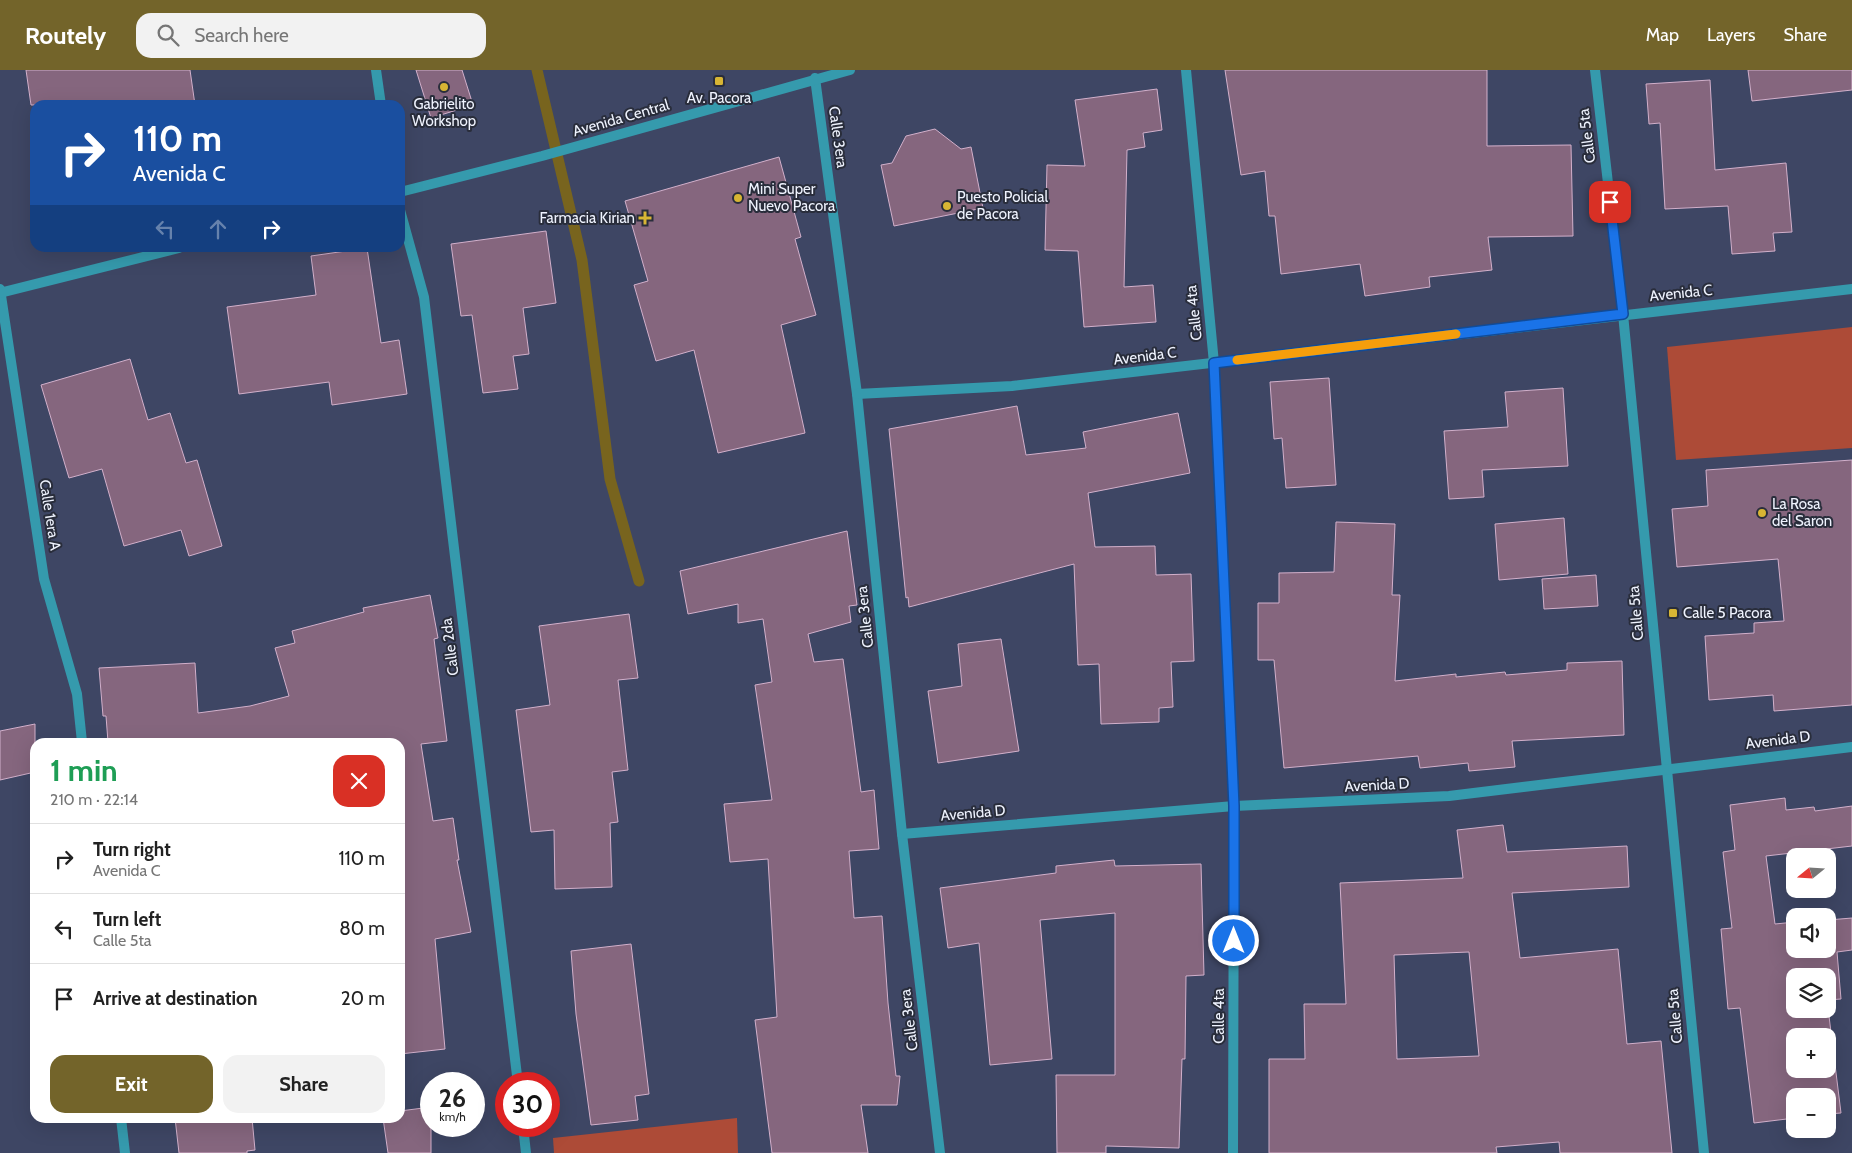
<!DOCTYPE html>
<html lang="en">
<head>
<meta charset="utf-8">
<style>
  body { margin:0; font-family:Cabin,sans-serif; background:#f2f2f2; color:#222; height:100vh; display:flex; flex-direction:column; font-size:19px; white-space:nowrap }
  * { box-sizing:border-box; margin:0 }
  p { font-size:16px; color:#767676 }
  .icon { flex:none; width:28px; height:28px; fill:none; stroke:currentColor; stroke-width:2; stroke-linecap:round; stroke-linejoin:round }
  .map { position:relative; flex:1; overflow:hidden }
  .details { position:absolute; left:30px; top:668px; width:375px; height:385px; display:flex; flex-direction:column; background:#fff; border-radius:15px; box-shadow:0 5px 20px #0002 }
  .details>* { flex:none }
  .top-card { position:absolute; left:30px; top:30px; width:375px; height:152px; border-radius:15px; box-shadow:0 5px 20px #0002; background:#1a4fa0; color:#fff; overflow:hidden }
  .needle { width:32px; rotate:252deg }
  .buttons { position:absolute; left:1786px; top:778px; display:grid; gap:10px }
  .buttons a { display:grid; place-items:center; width:50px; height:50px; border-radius:10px; background:#fff; box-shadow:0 5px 20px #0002; font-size:25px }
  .speed { position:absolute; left:420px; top:1002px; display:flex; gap:10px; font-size:25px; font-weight:700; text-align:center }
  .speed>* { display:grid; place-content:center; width:65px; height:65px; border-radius:50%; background:#fff; box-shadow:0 5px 20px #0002; line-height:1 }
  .speed small { font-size:12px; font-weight:400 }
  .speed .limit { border:8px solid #d22; background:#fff; color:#111 }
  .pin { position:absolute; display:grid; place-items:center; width:42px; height:42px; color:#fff; margin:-21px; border-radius:10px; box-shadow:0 2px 8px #0006 }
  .me { position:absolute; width:55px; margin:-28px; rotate:0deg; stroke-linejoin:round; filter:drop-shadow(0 0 4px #0008) }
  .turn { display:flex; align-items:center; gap:18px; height:105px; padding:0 20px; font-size:22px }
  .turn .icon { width:65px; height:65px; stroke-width:2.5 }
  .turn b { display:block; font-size:35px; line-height:42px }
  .lanes { display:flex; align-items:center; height:48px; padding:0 20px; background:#0003; justify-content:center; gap:25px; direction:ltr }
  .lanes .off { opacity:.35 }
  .round { display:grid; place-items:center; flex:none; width:52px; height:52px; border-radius:15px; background:#f2f2f2 }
  .head { display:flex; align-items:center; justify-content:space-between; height:85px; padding:0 20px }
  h1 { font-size:30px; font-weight:800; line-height:38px; color:#1e9e55 }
  .action { display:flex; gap:10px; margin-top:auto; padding:10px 20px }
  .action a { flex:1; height:58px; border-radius:15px; background:#73642a; color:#fff; font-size:20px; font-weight:800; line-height:58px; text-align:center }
  .action a+a { background:#f2f2f2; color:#222 }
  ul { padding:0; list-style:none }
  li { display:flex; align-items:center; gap:15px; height:70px; padding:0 20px; border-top:1px solid #e0e0e0 }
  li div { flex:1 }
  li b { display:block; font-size:19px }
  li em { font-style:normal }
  header { display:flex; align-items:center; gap:30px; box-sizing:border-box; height:70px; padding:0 25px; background:#73642a; color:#fff }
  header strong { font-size:24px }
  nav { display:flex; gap:28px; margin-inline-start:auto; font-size:18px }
  .search { width:350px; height:45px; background:#f2f2f2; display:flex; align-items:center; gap:12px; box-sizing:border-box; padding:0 18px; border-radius:15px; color:#767676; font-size:19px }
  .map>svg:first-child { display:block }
</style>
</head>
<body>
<header>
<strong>Routely</strong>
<div class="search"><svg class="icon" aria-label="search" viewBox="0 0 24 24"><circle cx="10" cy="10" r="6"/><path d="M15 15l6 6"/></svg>Search here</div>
<nav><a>Map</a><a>Layers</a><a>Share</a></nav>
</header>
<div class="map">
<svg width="1852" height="1083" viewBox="0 0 1852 1083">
  <rect width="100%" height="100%" fill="#3e4664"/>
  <g fill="#ad4b37">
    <path d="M 1852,257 L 1852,378 L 1676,390 L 1667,277 Z"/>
    <path d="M 737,1048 L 738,1083 L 554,1083 L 553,1068 Z"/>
  </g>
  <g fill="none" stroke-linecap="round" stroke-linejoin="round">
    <path stroke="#78641e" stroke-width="11" d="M 537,0 L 582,190 L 610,409 L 639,511"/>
  </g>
  <g fill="#85667e" stroke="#d2b0cb" fill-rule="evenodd">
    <path d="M 26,0 L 190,0 L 195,35 L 31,35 Z"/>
    <path d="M 416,0 L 462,0 L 473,35 L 431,48 Z"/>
    <path d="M 1225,0 L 1487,0 L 1487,76 L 1571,75 L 1573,166 L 1488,167 L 1492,200 L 1429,207 L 1430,217 L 1365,226 L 1360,194 L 1281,204 L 1275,146 L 1269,146 L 1265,101 L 1241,105 Z"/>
    <path d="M 1748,0 L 1852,0 L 1852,20 L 1752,31 Z"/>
    <path d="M 1710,10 L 1715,100 L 1786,93 L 1792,162 L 1773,163 L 1775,181 L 1732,184 L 1728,136 L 1665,139 L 1660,53 L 1649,54 L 1646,14 Z"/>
    <path d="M 1157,19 L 1162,60 L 1143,63 L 1145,77 L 1127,80 L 1124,217 L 1153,215 L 1156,252 L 1084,257 L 1078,181 L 1045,180 L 1047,95 L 1085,96 L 1075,30 Z"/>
    <path d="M 935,59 L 961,79 L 971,77 L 983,138 L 894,156 L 881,95 L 892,93 L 906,66 Z"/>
    <path d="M 779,87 L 801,167 L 795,169 L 816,245 L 781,255 L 805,363 L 718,383 L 694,280 L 656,291 L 634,215 L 648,211 L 625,131 Z"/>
    <path d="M 546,161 L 556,233 L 523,238 L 529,284 L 513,286 L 518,319 L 483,323 L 472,245 L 461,246 L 451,174 Z"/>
    <path d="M 367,178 L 381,273 L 399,270 L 407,324 L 332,335 L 329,312 L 239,324 L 227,237 L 316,225 L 311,186 Z"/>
    <path d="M 130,289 L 148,350 L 170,343 L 186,393 L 197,390 L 222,476 L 189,486 L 181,460 L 124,476 L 102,399 L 69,408 L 41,315 Z"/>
    <path d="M 1329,308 L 1336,415 L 1286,418 L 1282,368 L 1274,369 L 1270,312 Z"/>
    <path d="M 1563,318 L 1568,396 L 1482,400 L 1484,427 L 1449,429 L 1444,361 L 1508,357 L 1505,322 Z"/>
    <path d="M 1017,336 L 1026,385 L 1086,378 L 1083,362 L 1178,343 L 1190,403 L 1088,423 L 1095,477 L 1155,476 L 1156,505 L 1191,504 L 1194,591 L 1171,592 L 1173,637 L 1159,638 L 1159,652 L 1101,654 L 1099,594 L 1078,595 L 1074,494 L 909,537 L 908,527 L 906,528 L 889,359 Z"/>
    <path d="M 1852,390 L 1852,635 L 1774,641 L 1773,625 L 1709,630 L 1705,566 L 1754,563 L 1754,553 L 1784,551 L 1778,489 L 1677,497 L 1672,439 L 1708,436 L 1706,400 Z"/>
    <path d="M 1564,448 L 1568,504 L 1499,510 L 1495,454 Z"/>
    <path d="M 1336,452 L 1395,454 L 1392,525 L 1400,525 L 1395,611 L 1456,604 L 1456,607 L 1505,602 L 1506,605 L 1567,600 L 1567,593 L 1622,591 L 1624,665 L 1512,671 L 1515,697 L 1469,701 L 1468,693 L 1420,698 L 1418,686 L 1284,698 L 1274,590 L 1258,590 L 1258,533 L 1279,533 L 1279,503 L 1334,502 Z"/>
    <path d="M 847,461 L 857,535 L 849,536 L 851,552 L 808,564 L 814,592 L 843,589 L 861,722 L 874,720 L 879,779 L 849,781 L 854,848 L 882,846 L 888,933 L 896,1006 L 900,1006 L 897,1035 L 861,1035 L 868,1083 L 772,1083 L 755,950 L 777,947 L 768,789 L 730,792 L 724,734 L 772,730 L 755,615 L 772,612 L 763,549 L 738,553 L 738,534 L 688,544 L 680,501 Z"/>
    <path d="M 1596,505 L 1598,536 L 1544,539 L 1542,509 Z"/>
    <path d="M 430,525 L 438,568 L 434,569 L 447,671 L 421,674 L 433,751 L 453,748 L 459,790 L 457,790 L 471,862 L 435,869 L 445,979 L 400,984 L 400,672 L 108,672 L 106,646 L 103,646 L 99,598 L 195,593 L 198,643 L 250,636 L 289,626 L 275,578 L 295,573 L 292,561 L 364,542 L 363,538 Z"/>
    <path d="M 629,544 L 638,608 L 618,610 L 628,700 L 612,702 L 618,752 L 610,753 L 612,817 L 555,819 L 554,760 L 531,762 L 516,640 L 550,635 L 539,556 Z"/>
    <path d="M 1001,569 L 1019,681 L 938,693 L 928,621 L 962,616 L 958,574 Z"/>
    <path d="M 35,654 L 35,702 L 0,710 L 0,661 Z"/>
    <path d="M 1785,728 L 1786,740 L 1814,737 L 1815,741 L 1852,736 L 1852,776 L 1766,786 L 1775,854 L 1795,852 L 1795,879 L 1828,879 L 1828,850 L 1852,848 L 1852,880 L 1837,882 L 1841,929 L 1828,930 L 1828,906 L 1795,906 L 1795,939 L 1828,938 L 1841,1043 L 1828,1044 L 1828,1026 L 1795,1026 L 1795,1048 L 1754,1053 L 1740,938 L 1728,939 L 1721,859 L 1732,858 L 1723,782 L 1735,780 L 1730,735 ZM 1795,966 L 1828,966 L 1828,999 L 1795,999 Z"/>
    <path d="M 1503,755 L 1507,782 L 1627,776 L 1629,817 L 1512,823 L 1520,888 L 1618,879 L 1627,974 L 1661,971 L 1672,1083 L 1560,1083 L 1559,1072 L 1496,1077 L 1497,1083 L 1269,1083 L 1269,989 L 1305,989 L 1304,934 L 1346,934 L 1340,813 L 1463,808 L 1457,760 ZM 1469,882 L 1479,986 L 1397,989 L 1394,885 Z"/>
    <path d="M 1114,790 L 1115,796 L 1201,794 L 1204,905 L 1186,906 L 1185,989 L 1182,989 L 1179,1078 L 1106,1076 L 1106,1083 L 1057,1083 L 1056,1005 L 1115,1005 L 1115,843 L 1040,850 L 1052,989 L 990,995 L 979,873 L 948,878 L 940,818 L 1056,803 L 1056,796 Z"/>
    <path d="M 631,874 L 649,1024 L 635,1026 L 638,1050 L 591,1055 L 576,944 L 571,881 Z"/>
    <path d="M 431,1037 L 431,1083 L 388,1083 L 383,1048 L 400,1048 L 400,1041 Z"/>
    <path d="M 175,1048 L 252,1048 L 255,1080 L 247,1081 L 247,1083 L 179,1083 Z"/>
  </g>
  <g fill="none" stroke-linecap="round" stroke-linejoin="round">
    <g stroke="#359aad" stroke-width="10">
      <path d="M 376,0 L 381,35"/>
      <path d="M 1186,0 L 1214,293 L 1234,736 L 1233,1083"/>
      <path d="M 1595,0 L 1623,244 L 1704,1083"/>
      <path d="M 815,8 L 857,324 L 902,764 L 940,1083"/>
      <path d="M 400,140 L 424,227 L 518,1014"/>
      <path d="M 0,219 L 44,509 L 77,624 L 82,672"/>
      <path d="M 857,324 L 1012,316 L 1852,219"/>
      <path d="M 902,764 L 1234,736 L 1449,726 L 1852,677"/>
      <path d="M 121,1048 L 125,1083"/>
      <path d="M 523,1056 L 526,1083"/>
    </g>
    <g stroke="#359aad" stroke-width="10">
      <path d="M 400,122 L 542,86 L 850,0"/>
      <path d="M 0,223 L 179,178"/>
    </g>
  </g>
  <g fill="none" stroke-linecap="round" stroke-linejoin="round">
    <g stroke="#114b97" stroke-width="12">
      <path id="route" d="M 1234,871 L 1234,736 L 1214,293 L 1623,244 L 1610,132"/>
    </g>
    <use href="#route" stroke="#1a73e8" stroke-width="9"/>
    <path stroke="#f59e0b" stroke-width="9" d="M 1237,290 L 1456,264"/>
  </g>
  <g fill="#d7b534" stroke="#292d3b" stroke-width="2">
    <rect x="714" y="6" width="10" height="10" rx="2.5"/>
    <circle cx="444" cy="17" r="5"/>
    <circle cx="738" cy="128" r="5"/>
    <circle cx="947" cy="136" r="5"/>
    <path d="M642.5 140.5h5v5h5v5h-5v5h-5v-5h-5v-5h5z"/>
    <circle cx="1762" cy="443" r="5"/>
    <rect x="1668" y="538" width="10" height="10" rx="2.5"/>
  </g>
  <g text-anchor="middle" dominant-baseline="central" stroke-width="4" stroke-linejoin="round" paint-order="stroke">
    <g font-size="15" fill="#eff3fe" stroke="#292d3b" text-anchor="start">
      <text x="719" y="28" text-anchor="middle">Av. Pacora</text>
      <text x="444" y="34" text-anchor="middle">Gabrielito<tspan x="444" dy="17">Workshop</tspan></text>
      <text x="748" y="119">Mini Super<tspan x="748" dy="17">Nuevo Pacora</tspan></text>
      <text x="957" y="127">Puesto Policial<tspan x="957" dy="17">de Pacora</tspan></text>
      <text x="635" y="148" text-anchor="end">Farmacia Kirian</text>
      <text x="1772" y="434">La Rosa<tspan x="1772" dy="17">del Saron</tspan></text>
      <text x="1683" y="543">Calle 5 Pacora</text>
    </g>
    <g font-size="15" fill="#eff3fe" stroke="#292d3b">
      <text transform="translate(621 48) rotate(-16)">Avenida Central</text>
      <text transform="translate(1587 66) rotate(-97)">Calle 5ta</text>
      <text transform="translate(838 67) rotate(82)">Calle 3era</text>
      <text transform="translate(1681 223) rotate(-6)">Avenida C</text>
      <text transform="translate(1194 243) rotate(-96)">Calle 4ta</text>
      <text transform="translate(1145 286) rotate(-7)">Avenida C</text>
      <text transform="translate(50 445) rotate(81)">Calle 1era A</text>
      <text transform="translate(1636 543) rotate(-95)">Calle 5ta</text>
      <text transform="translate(865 547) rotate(-96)">Calle 3era</text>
      <text transform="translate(450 577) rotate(-97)">Calle 2da</text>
      <text transform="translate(1778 670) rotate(-7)">Avenida D</text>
      <text transform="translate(1377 715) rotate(-3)">Avenida D</text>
      <text transform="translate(973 743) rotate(-5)">Avenida D</text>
      <text transform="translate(1219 946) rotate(-90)">Calle 4ta</text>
      <text transform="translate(1675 946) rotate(-95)">Calle 5ta</text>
      <text transform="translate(909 950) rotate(-97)">Calle 3era</text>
    </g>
  </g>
</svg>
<div class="buttons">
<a><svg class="needle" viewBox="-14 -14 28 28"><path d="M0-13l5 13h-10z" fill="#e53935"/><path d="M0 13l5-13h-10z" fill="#767676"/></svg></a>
<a><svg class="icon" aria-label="sound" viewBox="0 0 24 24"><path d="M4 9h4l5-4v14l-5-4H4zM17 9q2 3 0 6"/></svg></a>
<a><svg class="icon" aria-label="layers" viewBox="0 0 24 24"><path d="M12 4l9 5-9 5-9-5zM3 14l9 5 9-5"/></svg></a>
<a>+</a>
<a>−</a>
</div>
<div class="speed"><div>26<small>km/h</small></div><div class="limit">30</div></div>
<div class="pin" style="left:1610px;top:132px;background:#d93025"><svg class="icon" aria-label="arrive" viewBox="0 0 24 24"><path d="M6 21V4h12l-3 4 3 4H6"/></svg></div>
<svg class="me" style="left:1234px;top:871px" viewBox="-20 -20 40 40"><circle r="17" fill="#1a73e8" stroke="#fff" stroke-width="3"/><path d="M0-11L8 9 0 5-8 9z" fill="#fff"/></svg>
<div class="top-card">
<div class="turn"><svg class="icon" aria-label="right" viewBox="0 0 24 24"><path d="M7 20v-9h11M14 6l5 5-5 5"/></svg><div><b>110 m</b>Avenida C</div></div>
<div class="lanes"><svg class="icon off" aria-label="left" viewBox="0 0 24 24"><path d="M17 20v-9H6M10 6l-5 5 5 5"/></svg><svg class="icon off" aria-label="ahead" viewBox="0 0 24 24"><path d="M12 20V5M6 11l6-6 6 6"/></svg><svg class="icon" aria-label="right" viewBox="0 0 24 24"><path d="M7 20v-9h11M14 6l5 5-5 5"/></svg></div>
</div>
<section class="details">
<div class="head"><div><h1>1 min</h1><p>210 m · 22:14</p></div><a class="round" style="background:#d93025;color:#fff"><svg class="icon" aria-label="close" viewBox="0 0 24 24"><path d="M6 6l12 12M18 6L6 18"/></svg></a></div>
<ul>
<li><svg class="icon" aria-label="right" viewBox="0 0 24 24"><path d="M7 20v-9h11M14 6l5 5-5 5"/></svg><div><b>Turn right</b><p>Avenida C</p></div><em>110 m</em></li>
<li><svg class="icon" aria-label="left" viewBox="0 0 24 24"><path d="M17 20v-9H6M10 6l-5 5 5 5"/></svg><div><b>Turn left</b><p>Calle 5ta</p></div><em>80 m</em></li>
<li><svg class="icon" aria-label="arrive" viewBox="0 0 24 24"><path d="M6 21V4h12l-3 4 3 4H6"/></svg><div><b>Arrive at destination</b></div><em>20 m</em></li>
</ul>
<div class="action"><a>Exit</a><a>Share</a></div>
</section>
</div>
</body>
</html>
